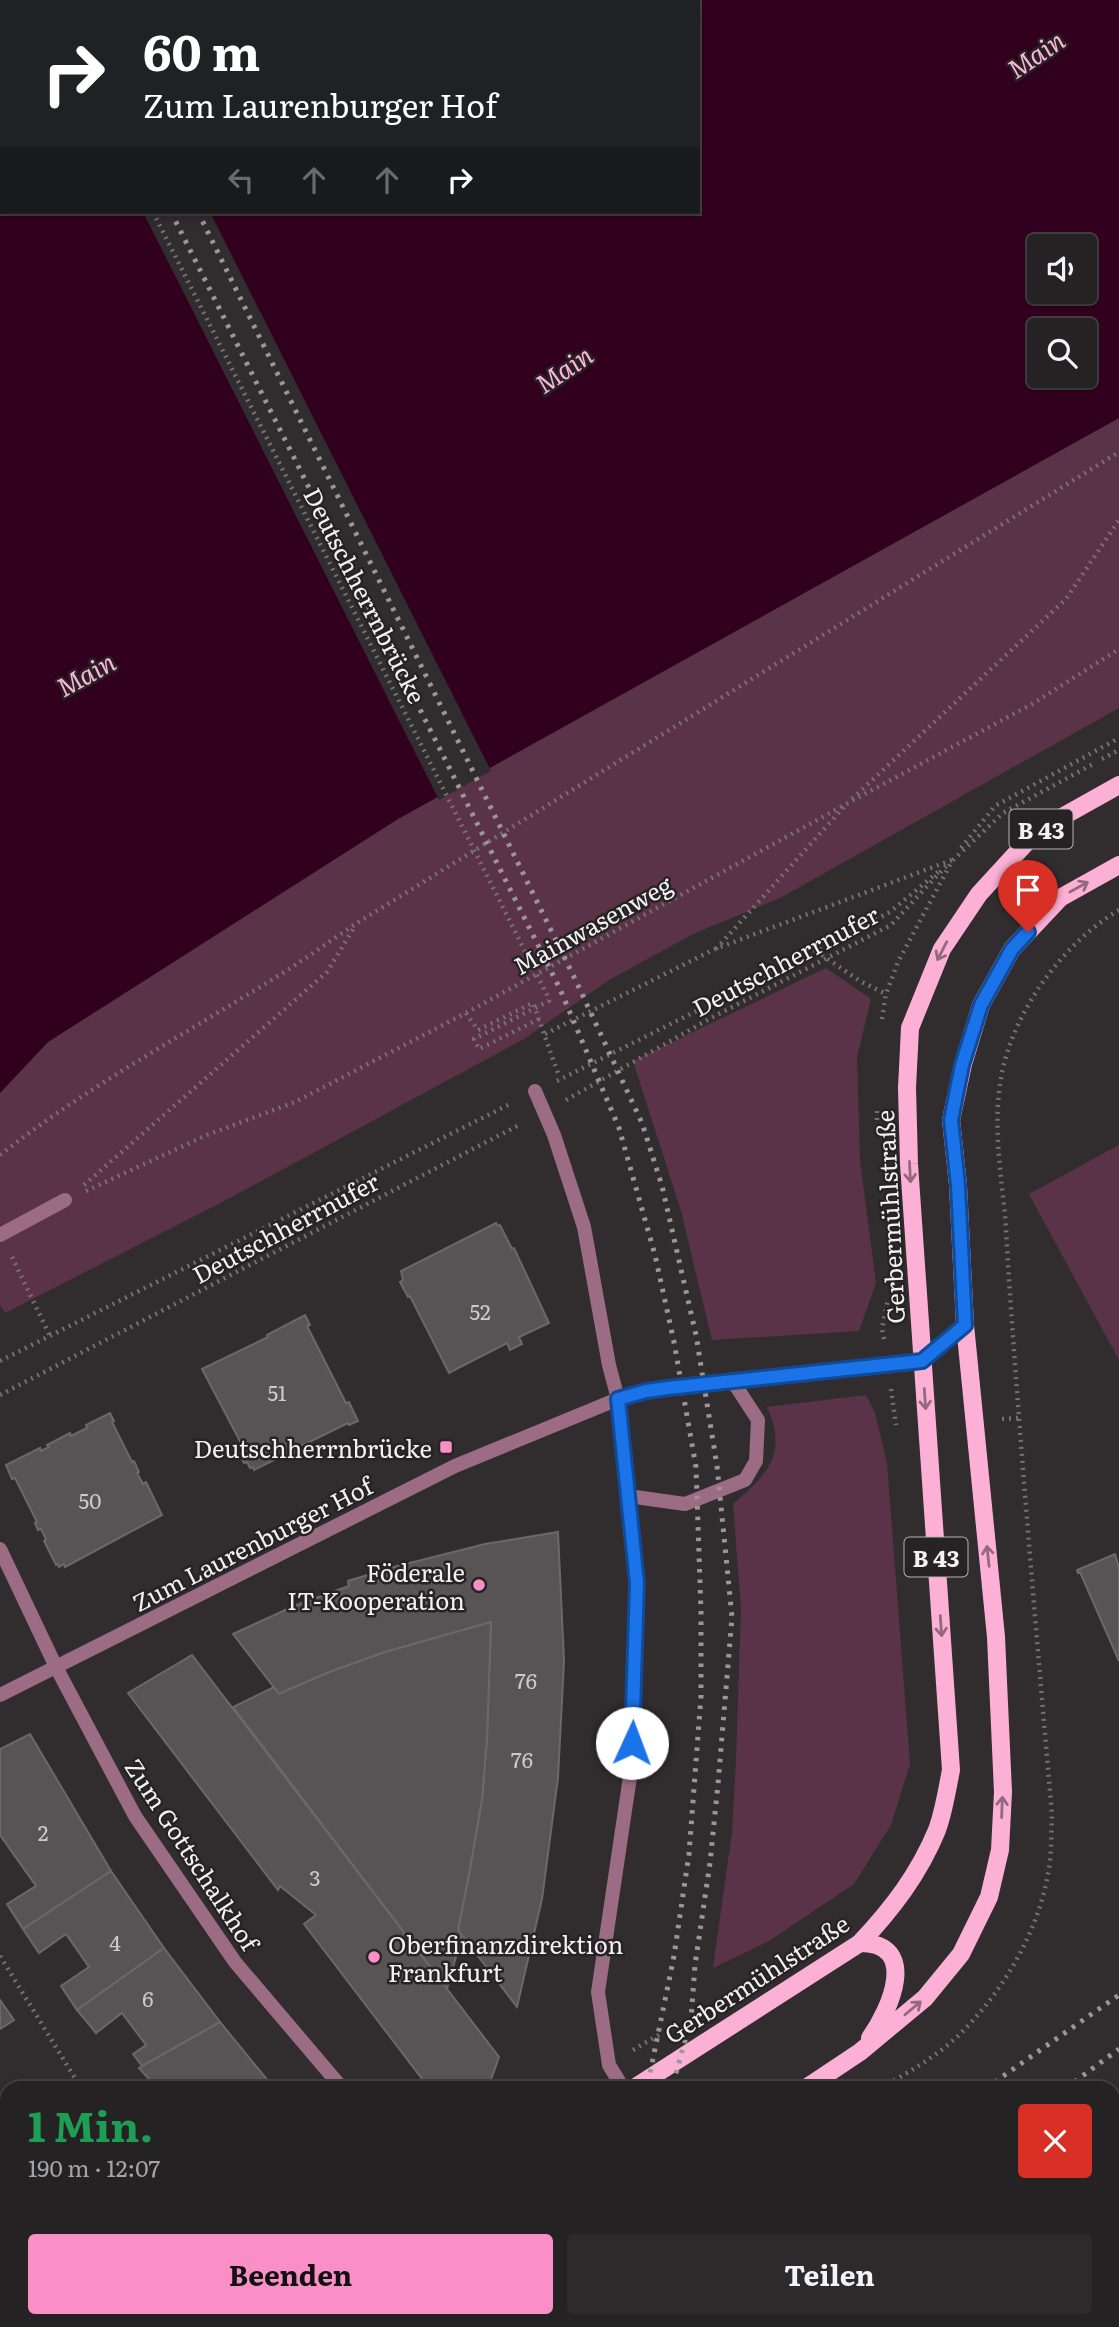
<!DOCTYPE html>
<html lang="de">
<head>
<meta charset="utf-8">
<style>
  body { margin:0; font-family:Literata,serif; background:#2d2a2b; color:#f1f3f6; height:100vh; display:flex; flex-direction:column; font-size:26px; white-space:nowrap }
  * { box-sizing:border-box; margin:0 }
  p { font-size:23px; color:#a3a4a6 }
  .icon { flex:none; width:38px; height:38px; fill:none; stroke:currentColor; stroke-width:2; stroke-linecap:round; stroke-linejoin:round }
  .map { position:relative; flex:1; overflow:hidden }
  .panel { position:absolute; left:0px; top:2081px; width:1120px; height:247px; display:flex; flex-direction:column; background:#252223; border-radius:21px 21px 0 0; box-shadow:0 4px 10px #0003,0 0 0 2px #423f41 }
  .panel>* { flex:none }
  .top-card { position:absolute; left:0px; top:0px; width:700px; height:214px; box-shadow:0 4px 10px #0003,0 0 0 2px #423f41; background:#202124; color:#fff; overflow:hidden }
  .buttons { position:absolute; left:1027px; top:234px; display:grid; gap:14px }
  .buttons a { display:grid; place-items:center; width:70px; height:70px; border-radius:7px; background:#252223; box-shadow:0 4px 10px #0003,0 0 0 2px #423f41; font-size:35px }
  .pin { position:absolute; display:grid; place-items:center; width:60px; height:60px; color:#fff; margin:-72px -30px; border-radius:50% 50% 50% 0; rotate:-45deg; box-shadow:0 0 7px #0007 }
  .pin .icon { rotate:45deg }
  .me { position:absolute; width:77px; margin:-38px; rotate:2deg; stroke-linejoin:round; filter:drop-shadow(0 0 5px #0008) }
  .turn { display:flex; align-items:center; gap:24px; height:147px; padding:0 28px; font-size:32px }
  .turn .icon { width:91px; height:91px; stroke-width:2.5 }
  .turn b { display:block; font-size:49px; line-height:60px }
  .lanes { display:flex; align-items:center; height:66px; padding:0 28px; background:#0003; justify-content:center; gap:35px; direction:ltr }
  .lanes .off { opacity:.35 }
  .round { display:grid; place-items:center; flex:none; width:74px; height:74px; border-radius:7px; background:#2d2a2b }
  .overview { display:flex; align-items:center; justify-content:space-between; height:119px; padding:0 28px }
  h1 { font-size:42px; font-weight:700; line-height:52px; color:#1e9e55 }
  .button { display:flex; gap:14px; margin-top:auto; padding:14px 28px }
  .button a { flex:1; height:80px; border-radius:7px; background:#fa8fc7; color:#111; font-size:28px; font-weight:700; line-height:80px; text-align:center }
  .button a+a { background:#2d2a2b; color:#f1f3f6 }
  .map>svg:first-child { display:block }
</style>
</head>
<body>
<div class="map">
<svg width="1119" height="2327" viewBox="0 0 1119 2327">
  <rect width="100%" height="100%" fill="#312d2f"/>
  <path fill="#40353a" d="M 1119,2102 L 1119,2327 L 820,2327 L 828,2320 L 1113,2320 L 1113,2106 Z"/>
  <g fill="#5b3348">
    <path d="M 104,0 L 299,0 L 296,2 L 104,2 Z"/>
    <path d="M 1119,418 L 1119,708 L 780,898 L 693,934 L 609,980 L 524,1039 L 232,1197 L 5,1313 L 0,1305 L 0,1093 L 48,1042 L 398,819 Z"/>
    <path d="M 826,968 L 871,999 L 857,1057 L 860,1161 L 876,1283 L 859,1331 L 712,1340 L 681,1211 L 633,1061 Z"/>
    <path d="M 1119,1145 L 1119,1360 L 1029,1194 Z"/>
    <path d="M 866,1395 L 875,1413 L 887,1463 L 910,1764 L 891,1825 L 854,1884 L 769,1941 L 713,1968 L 732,1832 L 736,1760 L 741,1608 L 733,1504 C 768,1475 788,1453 767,1407 Z"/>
  </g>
  <path fill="#32001f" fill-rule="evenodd" d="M 299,0 L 1119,0 L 1119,418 L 398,819 L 48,1042 L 0,1093 L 0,179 L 2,178 L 2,212 L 698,212 L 698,2 L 296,2 ZM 1040,247 L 1085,247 L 1085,292 L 1040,292 ZM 1040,331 L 1085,331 L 1085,376 L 1040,376 Z"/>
  <path fill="#312d2f" d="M 143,212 L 210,212 L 491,771 L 439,800 Z"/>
  <g fill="#585355" stroke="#6c686a" stroke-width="2">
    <path d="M 496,1223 L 498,1226 L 500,1225 L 512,1249 L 514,1248 L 549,1323 L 519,1337 L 522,1344 L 510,1350 L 507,1343 L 449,1373 L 410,1296 L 408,1297 L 400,1282 L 403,1280 L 401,1271 Z"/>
    <path d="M 305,1315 L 310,1325 L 307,1326 L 346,1403 L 349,1402 L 358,1421 L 349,1425 L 348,1423 L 293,1450 L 295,1454 L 290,1457 L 288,1453 L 254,1470 L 253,1467 L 250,1468 L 247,1462 L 244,1463 L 240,1455 L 243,1454 L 240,1447 L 242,1445 L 202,1369 L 268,1337 L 267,1335 Z"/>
    <path d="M 110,1413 L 114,1421 L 112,1422 L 132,1462 L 134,1461 L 139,1472 L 137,1473 L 143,1484 L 146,1482 L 162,1515 L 65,1567 L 64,1564 L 59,1567 L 58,1564 L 56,1565 L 44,1541 L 46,1539 L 41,1529 L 38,1530 L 35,1523 L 37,1522 L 15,1478 L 12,1479 L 6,1465 L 40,1448 L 41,1451 L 49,1447 L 47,1445 L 70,1433 L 71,1436 L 87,1428 L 86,1425 Z"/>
    <path d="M 558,1532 L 564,1661 L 558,1778 L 542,1899 L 517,2007 L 458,1930 L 470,1869 L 482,1799 L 487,1738 L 491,1622 L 382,1653 L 327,1673 L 279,1694 L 233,1634 L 294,1606 L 349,1586 L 348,1581 L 390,1568 L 485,1544 Z"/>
    <path d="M 1115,1554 L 1119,1568 L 1119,1661 L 1080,1572 L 1078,1573 L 1077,1570 Z"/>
    <path d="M 491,1622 L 487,1738 L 482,1799 L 470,1869 L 458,1930 L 462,1935 L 447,1989 L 233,1707 L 274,1687 L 279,1694 L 327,1673 L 382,1653 Z"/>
    <path d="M 192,1655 L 499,2057 L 488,2088 L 429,2088 L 304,1924 L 316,1915 L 280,1886 L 278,1890 L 128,1693 Z"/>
    <path d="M 30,1734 L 111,1871 L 23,1929 L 7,1904 L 36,1886 L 0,1835 L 0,1749 Z"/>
    <path d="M 111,1871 L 164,1948 L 77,2010 L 61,1986 L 89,1967 L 66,1934 L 39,1953 L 23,1929 Z"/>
    <path d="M 164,1948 L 220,2022 L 142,2066 L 133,2054 L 146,2045 L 122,2013 L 96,2033 L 77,2010 Z"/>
    <path d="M 0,2000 L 14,2020 L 0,2029 Z"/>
    <path d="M 220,2022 L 274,2088 L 157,2088 L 139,2068 Z"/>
    <path d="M 1119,2161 L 1119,2231 L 1113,2236 L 1113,2165 Z"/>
    <path d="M 1113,2287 L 1119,2295 L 1119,2327 L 975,2327 L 970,2320 L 1113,2320 Z"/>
    <path d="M 7,2319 L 92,2320 L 96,2327 L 0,2327 L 0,2323 Z"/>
    <path d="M 92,2320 L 175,2320 L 164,2327 L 96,2327 Z"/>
    <path d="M 902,2320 L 907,2320 L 912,2327 L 894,2327 Z"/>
  </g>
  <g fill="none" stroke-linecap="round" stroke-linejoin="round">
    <g stroke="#757173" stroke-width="4.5" stroke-dasharray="2 5" stroke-linecap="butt">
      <path d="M 47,0 L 48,2"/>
      <path d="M 216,0 L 216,2"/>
      <path d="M 238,2 L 241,0"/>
      <path d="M 0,3 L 4,0"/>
      <path d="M 0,10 L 2,12"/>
      <path d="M 0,39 L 2,38"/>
      <path d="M 0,60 L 2,82"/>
      <path d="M 0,91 L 2,90"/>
      <path d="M 0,146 L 2,145"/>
      <path d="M 1102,759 L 1119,750"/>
      <path d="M 852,799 L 1066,599 L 1119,520"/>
      <path d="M 961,848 L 995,806 L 1119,738"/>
      <path d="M 716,949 L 844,807"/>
      <path d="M 816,951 L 860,981 L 886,994"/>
      <path d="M 466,1013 L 478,1030 L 533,1003 L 559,1076"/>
      <path d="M 539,1019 L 479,1049 L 474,1039 L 549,1001 L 547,995"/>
      <path d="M 882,1019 L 886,994 L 898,962 L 952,861 L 1003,813 L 1095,763"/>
      <path d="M 545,1034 L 715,949 L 952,860"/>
      <path d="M 557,1081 L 816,951 L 890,912 L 938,872"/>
      <path d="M 566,1100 L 711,1018 L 891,925 L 946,866"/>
      <path d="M 877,1111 L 877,1130"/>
      <path d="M 0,1155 C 84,1089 178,1038 268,982 C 299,964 328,942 357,923 L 1119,452"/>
      <path d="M 84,1185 L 327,972 L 355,926"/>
      <path d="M 86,1191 L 207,1135 L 295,1102 L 466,1013 L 848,803 L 1034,703 L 1119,649"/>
      <path d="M 12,1257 L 50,1336"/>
      <path d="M 884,1339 L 882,1329 L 888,1299"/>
      <path d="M 0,1361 L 512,1103"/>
      <path d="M 891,1389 L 896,1425"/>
      <path d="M 0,1395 L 521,1124"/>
      <path d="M 1002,1419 L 1019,1418"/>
      <path d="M 0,1956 L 81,2088"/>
      <path d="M 633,2050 L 659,2035"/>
      <path d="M 578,2088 L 588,2080"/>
      <path d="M 882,2088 C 908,2072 936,2057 958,2036 C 1002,1993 1037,1935 1048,1874 C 1052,1855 1051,1834 1052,1815 C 1037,1641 1022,1468 1010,1294 C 1008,1268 1007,1241 1005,1215 C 1000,1165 992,1118 1003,1068 C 1017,1006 1065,942 1119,910"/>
      <path d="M 0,2136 L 7,2131"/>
      <path d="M 0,2154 L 7,2150"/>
      <path d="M 0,2194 L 7,2205"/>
      <path d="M 0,2231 L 7,2225"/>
      <path d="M 0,2277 L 7,2273"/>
      <path d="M 447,2327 L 461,2320"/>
    </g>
    <g stroke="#9b6c83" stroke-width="14">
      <path d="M 161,0 L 162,2"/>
      <path d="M 0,1235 L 65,1200"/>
      <path d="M 628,1496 L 685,1504 L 745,1480 L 756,1461 L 758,1420 L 732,1380"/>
    </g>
    <g stroke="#9b6c83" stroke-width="14">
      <path d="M 535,1091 L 554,1135 L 584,1227 L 609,1365 L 618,1399 L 637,1583 L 631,1770 L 598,1992 L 609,2065 L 623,2088"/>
      <path d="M 0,1549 L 56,1667 L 135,1816 L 235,1962 L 342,2088"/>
      <path d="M 0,1695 L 455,1466 L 618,1399 L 646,1391 L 922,1361 L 965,1325"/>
      <path d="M 1113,2127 L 1119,2122"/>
      <path d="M 849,2327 L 858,2320"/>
    </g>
    <g stroke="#fdb0d6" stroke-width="18">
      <path d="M 860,1943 C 920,1943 890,2010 870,2038"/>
      <path d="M 634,2088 L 860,1943 C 892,1909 919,1874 937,1830 C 944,1811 947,1790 951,1770 L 909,1164 L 907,1088 L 910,1028 L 942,949 L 979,894 L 1037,831 L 1119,785"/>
      <path d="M 806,2088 L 860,2052 L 925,1998 L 961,1954 L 989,1897 L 1000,1850 L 1003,1792 L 996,1637 L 965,1325 L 958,1185 L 951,1120 L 963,1064 L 981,1005 L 1012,949 L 1060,898 L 1119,865"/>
      <path d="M 269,2327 L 280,2320"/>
      <path d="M 382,2327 L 393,2320"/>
    </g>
    <g stroke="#9b9799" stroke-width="5" stroke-dasharray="3.5 7" stroke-linecap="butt">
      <path d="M 65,0 L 65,2"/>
      <path d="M 91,0 L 92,2"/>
      <path d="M 171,212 L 560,989 L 619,1128 L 655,1255 L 674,1342 L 696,1467 L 701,1611 L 701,1696 L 689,1854 L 674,1956 L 647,2088"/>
      <path d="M 198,212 L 576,981 L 642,1123 L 662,1186 L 696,1335 L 717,1466 L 732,1617 L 718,1784 L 710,1863 L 695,1965 L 691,2019 L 672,2088"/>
      <path d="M 986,2088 L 1119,1995"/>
      <path d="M 1066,2088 L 1119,2049"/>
      <path d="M 560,2327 L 563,2320"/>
      <path d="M 584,2327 L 587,2320"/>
      <path d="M 659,2327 L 667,2320"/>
      <path d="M 756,2327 L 764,2320"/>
    </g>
    <path stroke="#757173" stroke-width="4.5" stroke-dasharray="2 5" stroke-linecap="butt" d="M 153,212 L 547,995"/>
  </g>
  <defs><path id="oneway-shaft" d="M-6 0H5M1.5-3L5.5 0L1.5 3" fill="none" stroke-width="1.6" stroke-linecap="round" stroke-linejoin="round" transform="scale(1.75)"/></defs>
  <g stroke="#926a7e">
    <use href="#oneway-shaft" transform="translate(1079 887) rotate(-29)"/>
    <use href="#oneway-shaft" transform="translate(942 951) rotate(117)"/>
    <use href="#oneway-shaft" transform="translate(910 1172) rotate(87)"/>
    <use href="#oneway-shaft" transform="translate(925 1399) rotate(86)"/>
    <use href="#oneway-shaft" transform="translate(988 1556) rotate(-96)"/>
    <use href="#oneway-shaft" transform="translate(941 1626) rotate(86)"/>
    <use href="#oneway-shaft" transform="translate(1002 1807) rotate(-88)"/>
    <use href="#oneway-shaft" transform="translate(913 2008) rotate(-40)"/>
  </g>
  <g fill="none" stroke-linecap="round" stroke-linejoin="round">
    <g stroke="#114b97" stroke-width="18">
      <path id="route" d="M 632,1743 L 637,1583 L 618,1399 L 646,1391 L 668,1388 L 922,1361 L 965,1325 L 958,1185 L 951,1120 L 962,1065 L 981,1005 L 1012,949 L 1028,932"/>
    </g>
    <use href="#route" stroke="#1a73e8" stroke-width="12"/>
  </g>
  <g fill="#fa8fc7" stroke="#272325" stroke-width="2.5">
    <rect x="439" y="1440" width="14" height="14" rx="3.5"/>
    <circle cx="479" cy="1585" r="7"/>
    <circle cx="374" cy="1957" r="7"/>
  </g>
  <g text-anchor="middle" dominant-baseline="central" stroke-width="5" stroke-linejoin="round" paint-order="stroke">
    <g font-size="21" fill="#cdcacc">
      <text x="480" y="1310">52</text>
      <text x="277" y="1391">51</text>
      <text x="90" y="1499">50</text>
      <text x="526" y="1679">76</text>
      <text x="522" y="1758">76</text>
      <text x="43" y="1831">2</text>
      <text x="315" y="1876">3</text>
      <text x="115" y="1941">4</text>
      <text x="148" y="1997">6</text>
    </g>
    <g fill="#272325" stroke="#b6b3b5" stroke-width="2">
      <rect x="1009.5" y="809.5" width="63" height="39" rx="5"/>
      <rect x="904.5" y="1537.5" width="63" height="39" rx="5"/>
    </g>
    <g font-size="23" font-weight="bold" fill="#f4f1f3">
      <text x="1041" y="829">B 43</text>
      <text x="936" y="1557">B 43</text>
    </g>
    <g font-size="24" fill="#f4f1f3" stroke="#272325">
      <text transform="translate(366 595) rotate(63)">Deutschherrnbrücke</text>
      <text transform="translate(592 924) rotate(-29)">Mainwasenweg</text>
      <text transform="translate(785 960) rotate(-28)">Deutschherrnufer</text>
      <text transform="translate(889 1217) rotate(-93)">Gerbermühlstraße</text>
      <text transform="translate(285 1227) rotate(-28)">Deutschherrnufer</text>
      <text transform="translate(252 1543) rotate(-27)">Zum Laurenburger Hof</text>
      <text transform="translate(193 1854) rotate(57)">Zum Gottschalkhof</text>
      <text transform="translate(756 1978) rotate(-33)">Gerbermühlstraße</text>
    </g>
    <g font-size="24" fill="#f4f1f3" stroke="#272325" text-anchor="end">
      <text x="432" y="1447">Deutschherrnbrücke</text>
      <text x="465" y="1571">Föderale<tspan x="465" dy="28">IT-Kooperation</tspan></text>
      <text x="388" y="1943" text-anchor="start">Oberfinanzdirektion<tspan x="388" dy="28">Frankfurt</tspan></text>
    </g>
    <g font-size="26" font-style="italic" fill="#fdb4d8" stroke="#272325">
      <text transform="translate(1035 53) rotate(-34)">Main</text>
      <text transform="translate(563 368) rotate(-34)">Main</text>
      <text transform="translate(85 673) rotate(-29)">Main</text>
    </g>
  </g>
</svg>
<div class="buttons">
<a><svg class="icon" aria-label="sound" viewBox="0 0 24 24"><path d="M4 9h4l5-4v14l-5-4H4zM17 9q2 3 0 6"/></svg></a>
<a><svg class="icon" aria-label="search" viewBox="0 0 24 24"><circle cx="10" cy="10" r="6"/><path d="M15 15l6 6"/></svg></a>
</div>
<div class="pin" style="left:1028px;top:932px;background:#d93025"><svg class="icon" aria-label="arrive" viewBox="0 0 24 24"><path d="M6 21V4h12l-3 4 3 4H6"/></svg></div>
<svg class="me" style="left:632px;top:1743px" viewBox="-20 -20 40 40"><circle r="19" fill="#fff"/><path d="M0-13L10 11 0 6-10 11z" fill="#1a73e8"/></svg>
<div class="top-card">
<div class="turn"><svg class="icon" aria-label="right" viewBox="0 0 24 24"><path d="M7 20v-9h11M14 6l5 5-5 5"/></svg><div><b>60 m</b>Zum Laurenburger Hof</div></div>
<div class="lanes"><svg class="icon off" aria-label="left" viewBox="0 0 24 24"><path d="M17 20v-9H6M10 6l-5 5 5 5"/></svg><svg class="icon off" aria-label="ahead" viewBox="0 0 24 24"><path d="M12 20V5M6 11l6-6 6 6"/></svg><svg class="icon off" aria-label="ahead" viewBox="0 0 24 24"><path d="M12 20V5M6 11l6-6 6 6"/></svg><svg class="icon" aria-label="right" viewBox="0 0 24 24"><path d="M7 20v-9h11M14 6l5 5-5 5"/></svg></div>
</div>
<section class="panel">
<div class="overview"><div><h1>1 Min.</h1><p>190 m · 12:07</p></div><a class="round" style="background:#d93025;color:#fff"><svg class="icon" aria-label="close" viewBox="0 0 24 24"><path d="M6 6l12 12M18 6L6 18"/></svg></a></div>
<div class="button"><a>Beenden</a><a>Teilen</a></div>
</section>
</div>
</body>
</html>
